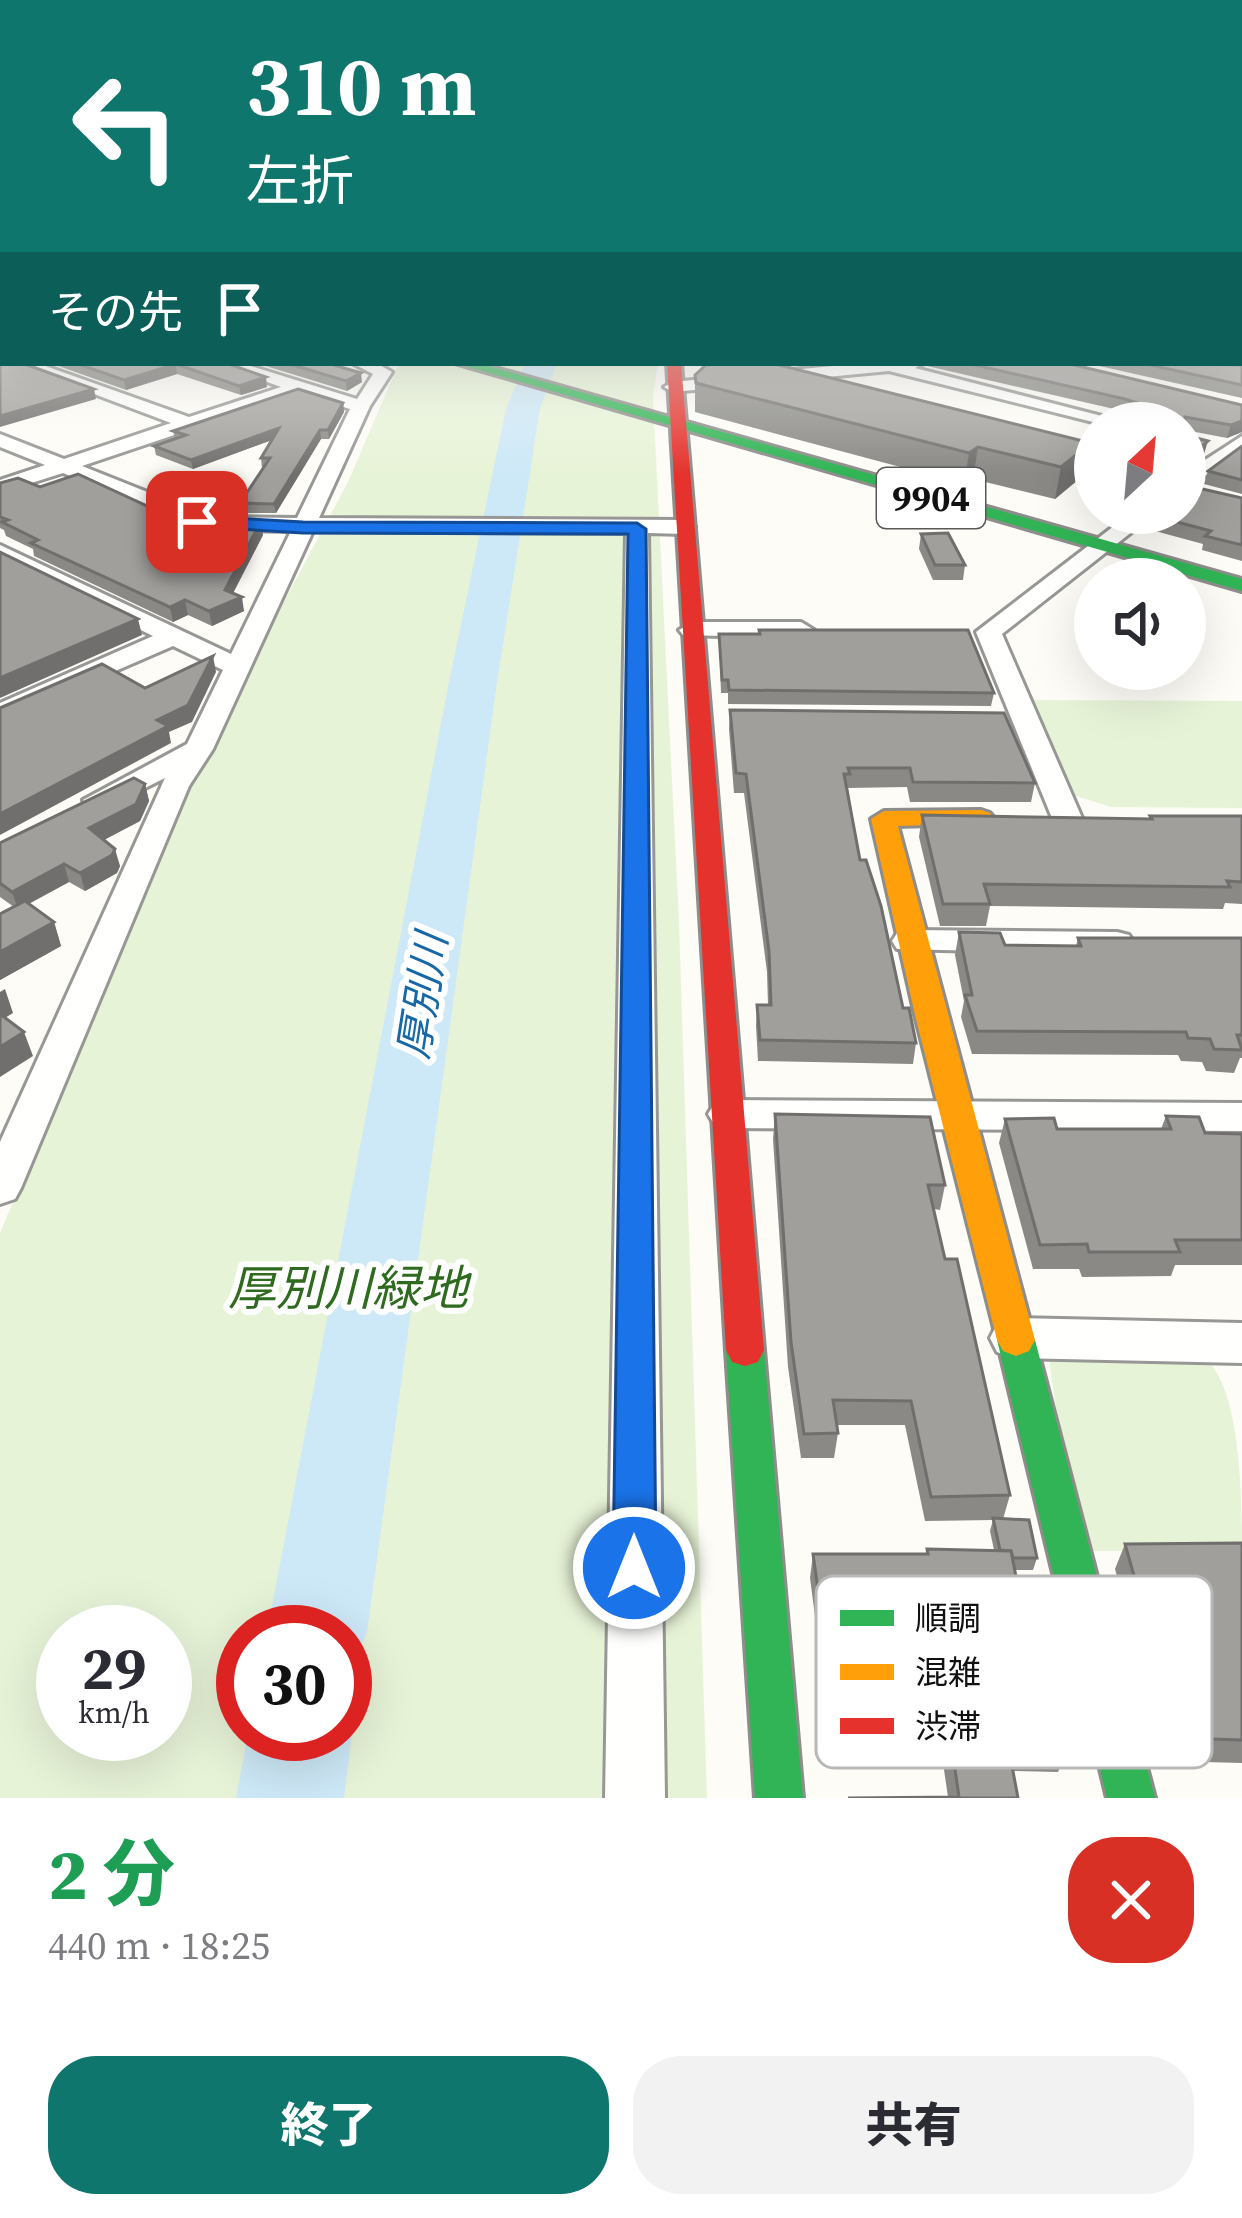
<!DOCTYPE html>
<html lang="ja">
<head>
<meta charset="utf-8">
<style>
  body { margin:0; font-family:"Source Serif 4","Noto Sans JP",serif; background:#f2f2f3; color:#2b2b33; height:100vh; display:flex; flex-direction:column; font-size:45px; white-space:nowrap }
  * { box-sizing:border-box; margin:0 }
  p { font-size:39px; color:#7c7c81 }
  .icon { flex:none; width:66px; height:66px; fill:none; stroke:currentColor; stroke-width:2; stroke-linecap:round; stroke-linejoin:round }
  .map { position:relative; height:1798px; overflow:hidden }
  .side { display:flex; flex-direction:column; background:#fff; flex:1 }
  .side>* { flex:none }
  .top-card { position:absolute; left:0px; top:0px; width:1242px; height:366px; box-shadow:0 12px 48px #0002; background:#0f766e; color:#fff; overflow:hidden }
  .needle { width:78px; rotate:26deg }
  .tools { position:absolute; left:1074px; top:402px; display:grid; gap:24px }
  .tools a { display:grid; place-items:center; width:132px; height:132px; border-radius:50%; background:#fff; box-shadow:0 12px 48px #0002; font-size:60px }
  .speed { position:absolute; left:36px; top:1605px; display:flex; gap:24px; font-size:60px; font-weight:700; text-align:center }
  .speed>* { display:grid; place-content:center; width:156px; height:156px; border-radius:50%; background:#fff; box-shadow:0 12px 48px #0002; line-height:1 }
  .speed small { font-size:30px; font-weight:400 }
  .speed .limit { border:18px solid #d22; background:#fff; color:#111 }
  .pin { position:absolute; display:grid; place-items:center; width:102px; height:102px; color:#fff; margin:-51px; border-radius:24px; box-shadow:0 6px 18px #0006 }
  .me { position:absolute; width:132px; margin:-66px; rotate:0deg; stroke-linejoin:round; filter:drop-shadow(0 0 9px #0008) }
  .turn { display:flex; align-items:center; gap:42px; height:252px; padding:0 48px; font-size:54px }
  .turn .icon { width:156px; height:156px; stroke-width:2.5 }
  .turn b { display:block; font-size:84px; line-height:102px }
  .then { display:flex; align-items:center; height:114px; padding:0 48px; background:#0003; gap:24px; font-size:45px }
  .round { display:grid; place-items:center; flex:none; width:126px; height:126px; border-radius:48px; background:#f2f2f3 }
  .head { display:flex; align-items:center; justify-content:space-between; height:204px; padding:0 48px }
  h1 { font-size:72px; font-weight:800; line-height:90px; color:#1e9e55 }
  .action { display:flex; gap:24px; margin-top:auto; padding:24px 48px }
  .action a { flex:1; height:138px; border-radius:48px; background:#0f766e; color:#fff; font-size:48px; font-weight:800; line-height:138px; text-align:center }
  .action a+a { background:#f2f2f3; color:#2b2b33 }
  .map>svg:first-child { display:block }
</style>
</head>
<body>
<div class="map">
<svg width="1242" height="1798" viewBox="0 0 1242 1798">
  <rect width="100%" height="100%" fill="#fdfcf7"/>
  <g fill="#e7f3d7" fill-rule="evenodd">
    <path d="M 399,363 L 658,363 L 653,397 L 679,922 L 707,1798 L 0,1798 L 0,1233 L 195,768 L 348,482 ZM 63,1632 L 165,1632 L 165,1734 L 63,1734 ZM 243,1632 L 345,1632 L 345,1734 L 243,1734 Z"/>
    <path d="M 1031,700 L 1242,701 L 1242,808 L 1111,807 L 1073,795 Z"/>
    <path d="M 1048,1352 C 1080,1353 1172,1346 1197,1354 C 1242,1372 1242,1502 1242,1551 L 1076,1551 Z"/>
  </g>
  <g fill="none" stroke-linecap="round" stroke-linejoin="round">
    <g fill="#cde8f7" fill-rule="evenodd">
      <path d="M 525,363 L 557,363 L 540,409 L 497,682 L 367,1632 L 352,1667 L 345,1670 L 345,1632 L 267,1632 L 449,682 L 506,409 Z"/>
      <path d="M 345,1716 L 352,1734 L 344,1798 L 236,1798 L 248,1734 L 345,1734 Z"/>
    </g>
    <g stroke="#979795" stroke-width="6">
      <g id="street">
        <path d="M 0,287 L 3,288 L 3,298 L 0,297 Z"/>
        <path d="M 12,363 L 37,363 L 189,417 L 281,387 L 214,363 L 241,363 L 357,399 L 373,374 L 352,363 L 376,363 L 392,372 L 370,406 L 319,518 L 684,520 L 695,527 L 684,534 L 648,533 L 665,1798 L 605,1798 L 626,533 L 313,531 L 213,749 L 189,786 L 21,1188 L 15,1199 L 0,1204 L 0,1142 L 165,778 L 109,806 L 87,806 L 83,800 L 187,744 L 223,670 L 173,646 L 0,721 L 0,703 L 153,636 L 0,561 L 0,545 L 231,654 L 291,531 L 199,529 L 63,473 L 0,493 L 0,480 L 45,465 L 0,447 L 0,434 L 64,459 L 171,423 ZM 299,393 L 350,409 L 297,518 L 210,517 L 82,466 Z"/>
        <path d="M 862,363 L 924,363 L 915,368 L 1129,423 L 1097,423 L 889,371 L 673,392 L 664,387 L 673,382 Z"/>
        <path d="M 1242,436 L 1242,451 L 1185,489 L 1185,473 Z"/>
        <path d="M 1131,513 L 1156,513 L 1002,634 L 1082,818 L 1067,827 L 1052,818 L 976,632 Z"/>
        <path d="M 692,622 L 801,622 L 814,630 L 801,638 L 683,635 L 679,630 Z"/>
        <path d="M 909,930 L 1117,932 L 1129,935 L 1134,943 L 1129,951 L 1117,954 L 897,949 L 892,941 L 897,933 Z"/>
        <path d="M 728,1100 L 1242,1103 L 1242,1131 L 728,1128 L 714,1124 L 708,1114 L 714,1104 Z"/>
        <path d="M 1013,1318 L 1242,1323 L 1242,1363 L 1013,1358 L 997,1352 L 990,1338 L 997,1324 Z"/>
      </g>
    </g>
    <g stroke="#8e8d8b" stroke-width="6">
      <g id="fast">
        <path d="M 455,363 L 478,363 L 1242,579 L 1242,591 Z"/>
        <path d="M 1016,1324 L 1029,1329 L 1035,1340 L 1155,1798 L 1107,1798 L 997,1340 L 1003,1329 Z"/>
        <path d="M 745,1334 L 758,1338 L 764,1350 L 803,1798 L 755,1798 L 726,1350 L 732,1338 Z"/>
      </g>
    </g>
    <g stroke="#8e8d8b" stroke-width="6">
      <g id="slow">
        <rect x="0" y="229" width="3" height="7"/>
        <path d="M 981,810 L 990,813 L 994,818 L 990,823 L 898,826 L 1035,1340 L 1029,1351 L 1016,1356 L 1003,1351 L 997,1340 L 915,1015 L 871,819 L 884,811 Z"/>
      </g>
    </g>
    <g stroke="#8e8d8b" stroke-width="6">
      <path id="jam" d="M 667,363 L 681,363 L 764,1350 L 758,1362 L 745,1366 L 732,1362 L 726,1350 Z"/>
    </g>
    <use href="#street" fill="#fffffe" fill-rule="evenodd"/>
    <use href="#fast" fill="#30b455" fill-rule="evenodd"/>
    <use href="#slow" fill="#ff9f0a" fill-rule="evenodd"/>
    <use href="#jam" fill="#e5322d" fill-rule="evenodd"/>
  </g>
  <g fill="#8a8986">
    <path d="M 50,363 L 226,363 L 267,387 L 241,395 L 177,374 L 126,390 Z"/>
    <path d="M 256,363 L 327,363 L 362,382 L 347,391 Z"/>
    <path d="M 706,363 L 799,363 L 780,365 L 1091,443 L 1085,474 L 1055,499 L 973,479 L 964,484 L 695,412 L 695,375 Z"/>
    <path d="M 926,363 L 1066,363 L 1242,405 L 1242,432 L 1227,438 L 1185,430 L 1123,411 L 927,366 Z"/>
    <path d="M 1086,363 L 1231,363 L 1242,365 L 1242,398 Z"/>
    <path d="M 343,403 L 344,412 L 329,439 L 321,439 L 276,513 L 242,513 L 240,503 L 264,468 L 262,468 L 261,458 L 272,440 L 193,469 L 156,455 L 154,446 L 175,439 L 173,431 Z"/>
    <path d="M 1242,446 L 1242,494 L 1204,484 L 1208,471 Z"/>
    <path d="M 0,483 L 40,487 L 214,537 L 263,535 L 233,593 L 244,611 L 212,626 L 188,615 L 173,622 L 34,556 L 33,549 L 6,536 L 4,530 L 0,528 Z"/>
    <path d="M 1242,498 L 1242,561 L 1202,550 L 1203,544 L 1144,528 L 1147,514 Z"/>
    <path d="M 921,534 L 965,565 L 963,580 L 933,580 L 919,549 Z"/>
    <path d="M 719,634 L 994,693 L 991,706 L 728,704 L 728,693 L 721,693 Z"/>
    <path d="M 730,710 L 1035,783 L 1031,802 L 910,802 L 907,787 L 848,788 L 860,860 L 903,1008 L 916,1043 L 913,1064 L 758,1061 L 756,1026 L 757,1005 L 768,1005 L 767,972 L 744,793 L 734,793 L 729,729 Z"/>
    <path d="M 145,784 L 149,801 L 140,821 L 104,840 L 120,866 L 117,873 L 85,891 L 69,882 L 29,904 L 54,922 L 61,946 L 0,980 L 0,914 L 14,907 L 0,897 L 0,843 Z"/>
    <path d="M 922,815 L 1150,819 L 1150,816 L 1242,816 L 1242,904 L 1225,903 L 1223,909 L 990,906 L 986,926 L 940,926 L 919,837 Z"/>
    <path d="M 959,932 L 1005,945 L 1076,946 L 1078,938 L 1242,938 L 1242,1058 L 1240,1058 L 1234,1073 L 1206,1071 L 1202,1062 L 1181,1061 L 1178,1055 L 972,1054 L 961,1017 L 964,1001 L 955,955 Z"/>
    <path d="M 775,1114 L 945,1185 L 940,1210 L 934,1209 L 945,1259 L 1010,1495 L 1003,1519 L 1037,1558 L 1033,1570 L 1015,1570 L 1027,1633 L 1069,1662 L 1059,1685 L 1054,1685 L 1068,1750 L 1058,1772 L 1013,1771 L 1018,1798 L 948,1797 L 942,1756 L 834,1759 L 810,1578 L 813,1554 L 926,1554 L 927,1549 L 994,1550 L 990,1531 L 993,1520 L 925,1521 L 905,1425 L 837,1425 L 838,1433 L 834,1458 L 801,1458 L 788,1367 L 773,1139 Z"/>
    <path d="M 1166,1116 L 1205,1133 L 1242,1134 L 1242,1265 L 1175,1265 L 1171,1276 L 1082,1277 L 1079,1269 L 1033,1269 L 999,1143 L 1005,1119 L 1057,1129 L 1161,1129 Z"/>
    <path d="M 1242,1543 L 1242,1763 L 1167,1761 L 1115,1569 L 1125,1544 Z"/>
  </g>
  <g fill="#716f6d">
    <path d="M 176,364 L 177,374 L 126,390 L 124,380 Z"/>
    <path d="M 361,373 L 362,382 L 347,391 L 346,381 Z"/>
    <path d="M 266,377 L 267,387 L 241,395 L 239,386 Z"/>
    <path d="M 94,389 L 96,399 L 0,427 L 0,416 Z"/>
    <path d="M 343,403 L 344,412 L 329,439 L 328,430 Z"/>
    <path d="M 1242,421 L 1242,432 L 1227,438 L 1231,425 Z"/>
    <path d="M 279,428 L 280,437 L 193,469 L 191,460 Z"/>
    <path d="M 320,430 L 321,439 L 276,513 L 274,504 Z"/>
    <path d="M 1208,441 L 1204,454 L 1185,471 L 1185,461 Z"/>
    <path d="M 1091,443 L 1085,474 L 1055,499 L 1061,467 Z"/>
    <path d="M 978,447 L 973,479 L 964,484 L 969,453 Z"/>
    <path d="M 261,521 L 263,535 L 228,603 L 242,597 L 244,611 L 212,626 L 209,611 L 225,590 Z"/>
    <path d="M 185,600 L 188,615 L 173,622 L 170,607 Z"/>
    <path d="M 138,619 L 142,635 L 0,698 L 0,678 Z"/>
    <path d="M 213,656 L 216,672 L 192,722 L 169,732 L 171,743 L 0,835 L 0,814 L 157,720 Z"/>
    <path d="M 145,784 L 149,801 L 140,821 L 94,845 L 89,828 Z"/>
    <path d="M 115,849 L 120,866 L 117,873 L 85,891 L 80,873 Z"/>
    <path d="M 64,864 L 69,882 L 18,909 L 12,892 Z"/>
    <path d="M 54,922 L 61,946 L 0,980 L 0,952 Z"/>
    <path d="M 5,989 L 13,1013 L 0,1021 L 0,992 Z"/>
    <path d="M 24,1032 L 33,1056 L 0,1077 L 0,1047 Z"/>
  </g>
  <g fill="#a19f9c" stroke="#716f6d" stroke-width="3">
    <path d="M 0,233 L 3,234 L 3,255 L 0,254 Z"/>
    <path d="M 3,324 L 3,363 L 22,363 L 94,389 L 0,416 L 0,327 Z"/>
    <path d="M 1239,326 L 1242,329 L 1242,348 L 1239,348 Z"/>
    <path d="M 75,363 L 226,363 L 266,377 L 239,386 L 176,364 L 124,380 Z"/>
    <path d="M 286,363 L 327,363 L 361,373 L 346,381 Z"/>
    <path d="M 727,363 L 771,363 L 1091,443 L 1061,467 L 978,447 L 969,453 L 696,383 L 695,375 L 706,365 Z"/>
    <path d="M 966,363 L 1066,363 L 1242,405 L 1242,421 L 1231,425 L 1185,417 L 1185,425 L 1185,423 L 1142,423 L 1161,411 L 1125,399 Z"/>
    <path d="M 1141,363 L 1242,365 L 1242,385 Z"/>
    <path d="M 298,389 L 343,403 L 328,430 L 320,430 L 274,504 L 240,503 L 270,458 L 261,458 L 279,428 L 191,460 L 154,446 L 186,435 L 173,431 Z"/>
    <path d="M 1185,435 L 1208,441 L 1185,461 Z"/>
    <path d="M 1242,446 L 1242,480 L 1208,471 Z"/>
    <path d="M 78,474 L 214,537 L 225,521 L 261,521 L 225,590 L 242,597 L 209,611 L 185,600 L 170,607 L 31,543 L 38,540 L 2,522 L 8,520 L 0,517 L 0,483 L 18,478 L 40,487 Z"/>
    <path d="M 1185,485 L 1242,498 L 1242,545 L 1205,536 L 1211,531 L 1147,514 L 1185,513 Z"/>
    <path d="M 948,533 L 965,565 L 935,565 L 921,534 Z"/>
    <path d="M 0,552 L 138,619 L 0,678 Z"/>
    <path d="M 759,630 L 968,630 L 994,693 L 729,690 L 728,680 L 722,680 L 719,634 L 760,634 Z"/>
    <path d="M 213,656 L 188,705 L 157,720 L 168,726 L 0,814 L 0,708 L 102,664 L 145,688 Z"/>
    <path d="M 730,710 L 1004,713 L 1035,783 L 913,782 L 910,768 L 848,768 L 850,774 L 844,774 L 860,860 L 866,860 L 881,906 L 903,1008 L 909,1008 L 916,1043 L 760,1040 L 757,1005 L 771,1005 L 769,951 L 746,774 L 736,773 Z"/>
    <path d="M 134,778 L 145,784 L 136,804 L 89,828 L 115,849 L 112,855 L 80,873 L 64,864 L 12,892 L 0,883 L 0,843 Z"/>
    <path d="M 922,815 L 1152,819 L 1150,816 L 1242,816 L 1242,882 L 1227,881 L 1230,887 L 984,884 L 990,904 L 943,904 Z"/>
    <path d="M 25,901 L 54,922 L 0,952 L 0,914 Z"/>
    <path d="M 959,932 L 1000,933 L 1005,945 L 1081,946 L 1078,938 L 1242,938 L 1242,1035 L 1237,1035 L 1242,1050 L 1214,1049 L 1210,1039 L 1188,1038 L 1186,1032 L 977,1031 L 965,995 L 972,995 Z"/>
    <path d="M 0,1014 L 24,1032 L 0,1047 Z"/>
    <path d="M 775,1114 L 930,1117 L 945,1185 L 928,1185 L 945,1259 L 957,1259 L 1010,1495 L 931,1497 L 911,1401 L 833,1400 L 838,1433 L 804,1434 L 791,1342 Z"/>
    <path d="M 1166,1116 L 1199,1117 L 1205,1133 L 1242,1134 L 1242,1240 L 1175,1240 L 1180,1252 L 1089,1252 L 1087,1244 L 1040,1245 L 1005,1119 L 1054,1118 L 1057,1129 L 1171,1129 Z"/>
    <path d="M 993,1518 L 1029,1520 L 1037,1558 L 1013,1558 L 1011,1551 L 1000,1550 Z"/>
    <path d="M 1242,1543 L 1242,1740 L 1180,1738 L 1125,1544 Z"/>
    <path d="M 927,1549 L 1011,1551 L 1027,1633 L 1062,1634 L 1069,1662 L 1049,1662 L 1068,1750 L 1009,1750 L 1018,1798 L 848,1798 L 959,1797 L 950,1735 L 839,1738 L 813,1554 L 928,1554 Z"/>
  </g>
  <linearGradient id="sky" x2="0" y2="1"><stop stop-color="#9dc9ee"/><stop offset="0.47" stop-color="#fefefb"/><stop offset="1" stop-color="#fefefb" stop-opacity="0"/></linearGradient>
  <rect width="1242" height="475" fill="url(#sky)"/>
  <path fill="#1a73e8" stroke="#114b97" stroke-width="3" d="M 197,516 L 303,522 L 637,523 L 646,529 L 656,1568 L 650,1583 L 634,1590 L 619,1583 L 613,1568 L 628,534 L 303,533 L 191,526 L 191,518 Z"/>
  <g text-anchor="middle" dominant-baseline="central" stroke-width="12" stroke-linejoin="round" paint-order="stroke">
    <rect fill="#fff" stroke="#585858" stroke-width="3" x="877" y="468" width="108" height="60" rx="9"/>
    <g font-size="36" font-weight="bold" fill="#111">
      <text x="931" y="498">9904</text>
    </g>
    <g font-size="42" font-style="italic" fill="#1768a6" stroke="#fff">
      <text transform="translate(422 996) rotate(-81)">厚別川</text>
    </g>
    <g font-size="48" font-style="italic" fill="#2f6b1f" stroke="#fff">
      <text x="348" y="1288">厚別川緑地</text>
    </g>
  </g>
  <rect x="816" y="1576" width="396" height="192" rx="18" fill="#fff" stroke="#b8b8b8" stroke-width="3"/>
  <rect x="840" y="1610" width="54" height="16" fill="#30b455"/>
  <rect x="840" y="1664" width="54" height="16" fill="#ff9f0a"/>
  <rect x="840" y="1718" width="54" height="16" fill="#e5322d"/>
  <g font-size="33" fill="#111">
    <text x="915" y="1630">順調</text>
    <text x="915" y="1684">混雑</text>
    <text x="915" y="1738">渋滞</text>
  </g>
</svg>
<div class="tools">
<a><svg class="needle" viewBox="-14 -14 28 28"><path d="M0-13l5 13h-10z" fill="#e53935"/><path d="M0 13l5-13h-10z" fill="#7c7c81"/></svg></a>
<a><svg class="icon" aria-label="sound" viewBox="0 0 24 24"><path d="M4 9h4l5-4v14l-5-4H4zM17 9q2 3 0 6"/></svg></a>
</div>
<div class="speed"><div>29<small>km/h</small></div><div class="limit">30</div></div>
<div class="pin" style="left:197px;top:522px;background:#d93025"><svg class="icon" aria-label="arrive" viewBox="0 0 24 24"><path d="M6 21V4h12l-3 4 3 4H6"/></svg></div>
<svg class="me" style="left:634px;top:1568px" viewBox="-20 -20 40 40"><circle r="17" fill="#1a73e8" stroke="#fff" stroke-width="3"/><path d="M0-11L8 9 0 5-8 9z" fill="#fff"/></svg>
<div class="top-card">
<div class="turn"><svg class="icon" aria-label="left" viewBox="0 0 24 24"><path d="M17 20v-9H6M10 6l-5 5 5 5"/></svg><div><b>310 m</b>左折</div></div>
<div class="then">その先<svg class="icon" aria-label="arrive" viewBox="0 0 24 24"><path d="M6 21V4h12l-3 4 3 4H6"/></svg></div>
</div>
</div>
<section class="side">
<div class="head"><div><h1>2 分</h1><p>440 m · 18:25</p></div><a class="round" style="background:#d93025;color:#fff"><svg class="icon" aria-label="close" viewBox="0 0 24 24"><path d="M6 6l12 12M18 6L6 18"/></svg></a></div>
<div class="action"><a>終了</a><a>共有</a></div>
</section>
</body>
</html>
